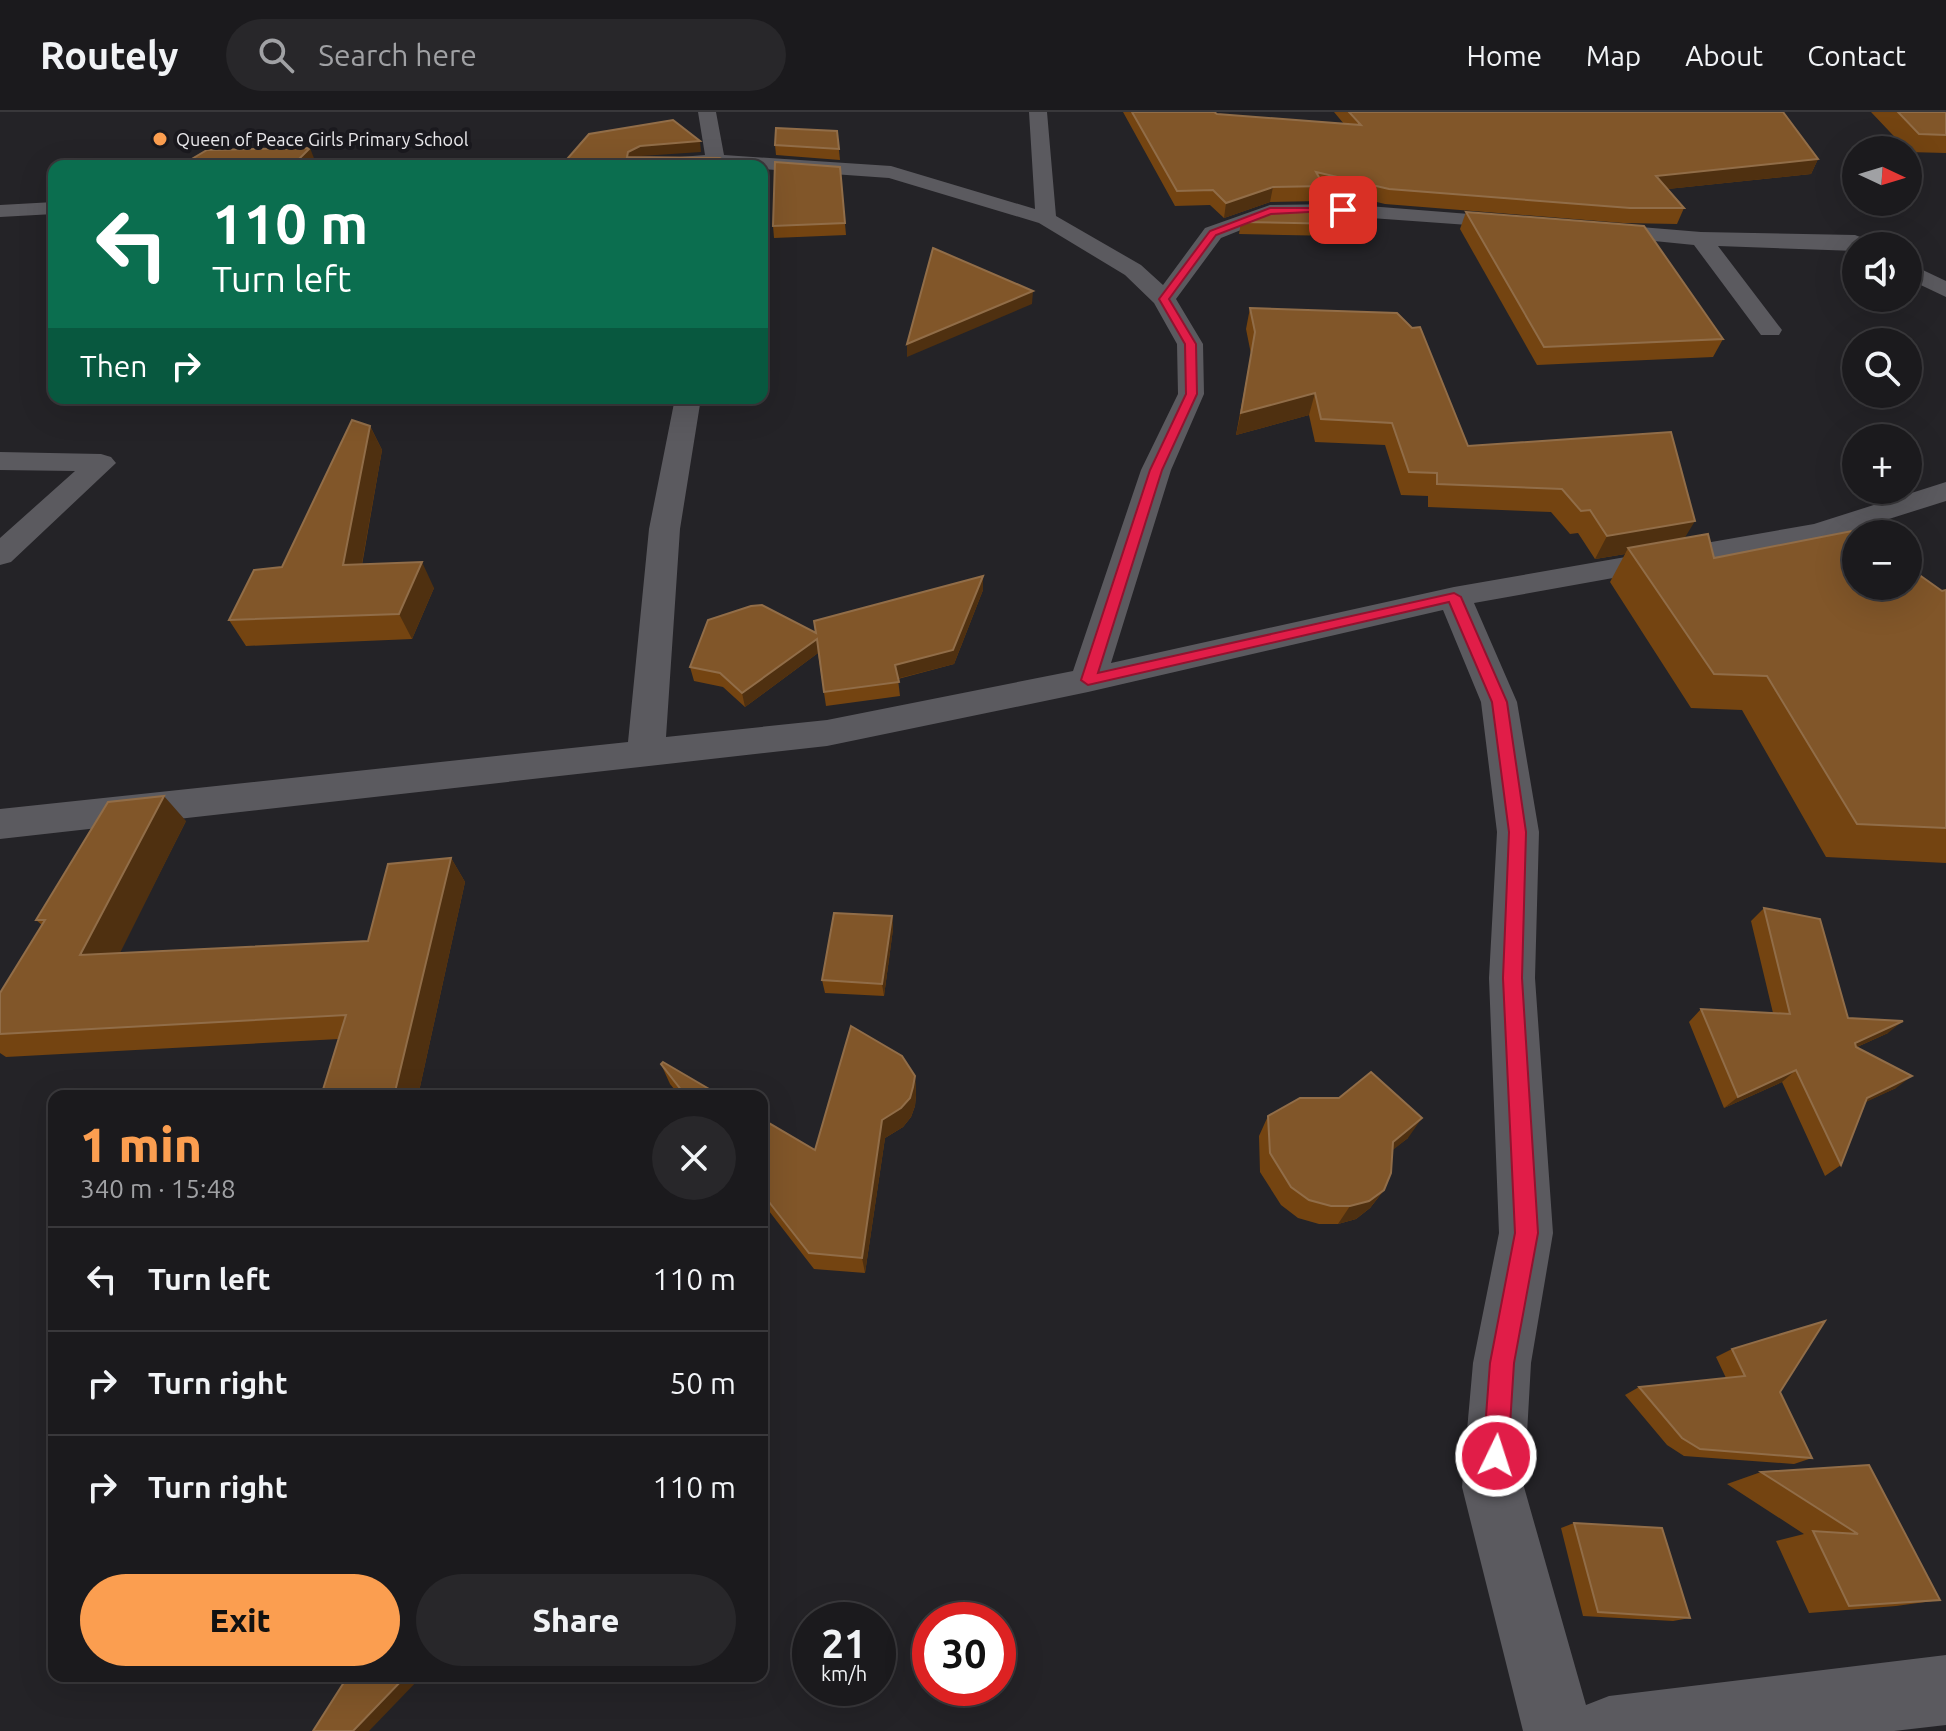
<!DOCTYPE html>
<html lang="en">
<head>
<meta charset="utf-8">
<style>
  body { margin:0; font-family:Ubuntu,sans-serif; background:#28272a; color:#f1f3f6; height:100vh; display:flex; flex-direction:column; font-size:30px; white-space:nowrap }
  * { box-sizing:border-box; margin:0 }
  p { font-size:26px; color:#a0a1a4 }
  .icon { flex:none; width:44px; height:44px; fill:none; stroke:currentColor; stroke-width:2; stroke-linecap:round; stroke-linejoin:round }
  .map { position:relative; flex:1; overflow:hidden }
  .side { position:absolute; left:48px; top:978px; width:720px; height:592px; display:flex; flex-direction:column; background:#1b1a1d; border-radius:16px; box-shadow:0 8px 32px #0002,0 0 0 2px #39383b }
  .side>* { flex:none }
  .hud { position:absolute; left:48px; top:48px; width:720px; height:244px; border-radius:16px; box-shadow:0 8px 32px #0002,0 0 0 2px #39383b; background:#0b6e4f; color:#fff; overflow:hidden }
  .needle { width:52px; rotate:94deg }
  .fabs { position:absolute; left:1842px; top:24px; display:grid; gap:16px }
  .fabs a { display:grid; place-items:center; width:80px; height:80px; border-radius:50%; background:#1b1a1d; box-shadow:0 8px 32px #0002,0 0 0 2px #39383b; font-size:40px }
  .speed { position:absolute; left:792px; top:1490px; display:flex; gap:16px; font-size:40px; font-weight:700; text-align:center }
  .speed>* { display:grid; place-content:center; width:104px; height:104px; border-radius:50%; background:#1b1a1d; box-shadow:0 8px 32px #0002,0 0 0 2px #39383b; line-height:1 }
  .speed small { font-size:20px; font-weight:400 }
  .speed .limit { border:12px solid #d22; background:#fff; color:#111 }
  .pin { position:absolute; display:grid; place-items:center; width:68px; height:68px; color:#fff; margin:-34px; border-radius:16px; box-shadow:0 4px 12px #0006 }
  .me { position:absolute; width:88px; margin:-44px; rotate:4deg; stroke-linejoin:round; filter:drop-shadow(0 0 6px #0008) }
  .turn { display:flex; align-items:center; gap:28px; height:168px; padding:0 32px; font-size:36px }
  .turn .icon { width:104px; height:104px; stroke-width:2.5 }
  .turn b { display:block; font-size:56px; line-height:68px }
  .then { display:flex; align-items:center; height:76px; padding:0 32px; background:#0003; gap:16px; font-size:30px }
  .round { display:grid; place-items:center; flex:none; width:84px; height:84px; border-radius:42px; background:#28272a }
  .head { display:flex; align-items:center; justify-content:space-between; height:136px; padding:0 32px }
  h1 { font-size:48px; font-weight:800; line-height:60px; color:#fb9e50 }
  .primary-button { display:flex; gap:16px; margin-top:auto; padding:16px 32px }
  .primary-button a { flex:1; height:92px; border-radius:48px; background:#fb9e50; color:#111; font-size:32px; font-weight:800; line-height:92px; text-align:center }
  .primary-button a+a { background:#28272a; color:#f1f3f6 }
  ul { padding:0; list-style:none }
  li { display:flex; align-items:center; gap:24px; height:104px; padding:0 32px; border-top:2px solid #39383b }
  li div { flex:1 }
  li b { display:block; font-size:30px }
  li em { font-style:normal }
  header { display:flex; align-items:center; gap:48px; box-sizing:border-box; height:112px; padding:0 40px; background:#1b1a1d; border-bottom:2px solid #39383b }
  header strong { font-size:38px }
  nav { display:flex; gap:44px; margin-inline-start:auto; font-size:28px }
  .search { width:560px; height:72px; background:#28272a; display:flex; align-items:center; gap:20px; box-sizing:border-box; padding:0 28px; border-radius:44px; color:#a0a1a4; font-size:30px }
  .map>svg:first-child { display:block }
</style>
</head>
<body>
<header>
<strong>Routely</strong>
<div class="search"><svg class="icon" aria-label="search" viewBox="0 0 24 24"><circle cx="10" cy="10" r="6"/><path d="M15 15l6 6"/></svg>Search here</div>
<nav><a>Home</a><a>Map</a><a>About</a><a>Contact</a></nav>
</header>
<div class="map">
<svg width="1946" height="1619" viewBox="0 0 1946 1619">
  <rect width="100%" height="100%" fill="#242327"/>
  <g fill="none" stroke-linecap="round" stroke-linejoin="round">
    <g fill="#5b5a5f" fill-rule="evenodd">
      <path d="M 698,0 L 716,0 L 724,43 L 891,54 L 1035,97 L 1029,0 L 1047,0 L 1056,104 L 1141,153 L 1163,173 L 1205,116 L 1270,93 L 1343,92 L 1531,107 L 1535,111 L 1524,117 L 1343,104 L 1273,105 L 1221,126 L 1176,187 L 1203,232 L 1204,282 L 1171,358 L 1111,551 L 1454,475 L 1814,412 L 1946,370 L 1946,389 L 1819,429 L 1474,491 L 1517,590 L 1539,720 L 1535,866 L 1553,1121 L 1531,1251 L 1524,1375 L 1586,1593 L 1609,1584 L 1946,1543 L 1946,1613 L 1894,1619 L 1523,1619 L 1462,1375 L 1473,1251 L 1499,1121 L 1489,866 L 1497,720 L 1481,590 L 1443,498 L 1088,580 L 827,634 L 0,727 L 0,697 L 628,630 L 649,417 L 675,286 L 701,286 L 680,417 L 666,625 L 827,608 L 1073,559 L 1141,358 L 1178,282 L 1177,232 L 1154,191 L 1125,163 L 1039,111 L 889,66 L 762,57 L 762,54 L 632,54 L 642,48 L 705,43 Z"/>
      <path d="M 54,90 L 54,102 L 0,105 L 0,93 Z"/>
      <path d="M 1592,111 L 1701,120 L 1855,123 L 1871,129 L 1874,134 L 1856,134 L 1856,139 L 1718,134 L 1782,218 L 1779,223 L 1761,223 L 1694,133 L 1584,122 L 1581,117 Z"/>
      <path d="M 1908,151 L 1946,169 L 1946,185 L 1908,167 Z"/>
      <path d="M 0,340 L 101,342 L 111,345 L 116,351 L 11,450 L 0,453 L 0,426 L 75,359 L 0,358 Z"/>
    </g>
  </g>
  <g fill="#744411">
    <path d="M 1123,0 L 1214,0 L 1217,2 L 1344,12 L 1334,0 L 1783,0 L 1818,47 L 1811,62 L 1667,77 L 1684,96 L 1677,112 L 1623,111 L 1385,92 L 1323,77 L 1320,89 L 1270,90 L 1224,106 L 1210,93 L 1175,94 Z"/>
    <path d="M 1871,0 L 1946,0 L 1946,41 L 1908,40 L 1908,38 L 1907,38 Z"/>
    <path d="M 837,19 L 840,48 L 776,43 L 775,33 Z"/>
    <path d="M 840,55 L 846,123 L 774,126 L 773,114 Z"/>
    <path d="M 1466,100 L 1723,227 L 1713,245 L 1537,253 L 1460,117 Z"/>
    <path d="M 1241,110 L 1341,112 L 1338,124 L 1239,122 Z"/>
    <path d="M 1250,196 L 1468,334 L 1685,426 L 1714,446 L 1942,479 L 1946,478 L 1946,751 L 1826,745 L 1742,598 L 1691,596 L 1610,470 L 1625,442 L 1595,447 L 1578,421 L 1570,422 L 1551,400 L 1428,395 L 1428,384 L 1401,383 L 1385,333 L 1315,330 L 1309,303 L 1236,323 L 1251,242 L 1246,217 Z"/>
    <path d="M 370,314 L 382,338 L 362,453 L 434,476 L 412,527 L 246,534 L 229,508 L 282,455 Z"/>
    <path d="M 983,464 L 983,478 L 954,552 L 898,567 L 900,584 L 826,594 L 818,541 L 745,595 L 723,575 L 694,569 L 690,555 L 816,521 Z"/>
    <path d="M 186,709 L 119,841 L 368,829 L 451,746 L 465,770 L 418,984 L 321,984 L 339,927 L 6,945 L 0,941 L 0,881 L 42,813 L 36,808 Z"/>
    <path d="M 1764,796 L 1848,906 L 1888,921 L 1857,935 L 1896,976 L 1865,990 L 1841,1053 L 1825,1064 L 1782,970 L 1724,996 L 1689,910 L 1701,897 L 1773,901 L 1751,809 Z"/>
    <path d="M 892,804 L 893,817 L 884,884 L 825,881 L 822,868 Z"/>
    <path d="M 661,952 L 721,984 L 680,984 L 670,972 Z"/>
    <path d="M 915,964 L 916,983 L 915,994 L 911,1005 L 903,1015 L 885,1026 L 865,1161 L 814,1157 L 762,1090 L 762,1007 L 815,1038 Z"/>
    <path d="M 1268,1004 L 1408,1026 L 1392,1038 L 1384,1078 L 1370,1096 L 1356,1107 L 1338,1112 L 1319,1112 L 1298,1106 L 1281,1093 L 1260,1060 L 1259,1024 Z"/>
    <path d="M 1732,1237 L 1780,1280 L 1812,1346 L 1794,1352 L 1684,1344 L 1667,1333 L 1625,1283 L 1639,1275 L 1726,1266 L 1716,1245 Z"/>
    <path d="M 1869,1353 L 1940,1488 L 1896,1494 L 1809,1501 L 1776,1429 L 1804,1422 L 1727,1372 L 1761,1360 Z"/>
    <path d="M 1574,1411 L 1690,1506 L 1673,1509 L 1583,1504 L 1561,1416 Z"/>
  </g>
  <g fill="#4f3010">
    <path d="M 700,29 L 701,40 L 627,45 L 628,40 L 640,34 Z"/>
    <path d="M 310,36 L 317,54 L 292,54 Z"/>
    <path d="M 1818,47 L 1811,62 L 1649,79 L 1656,64 Z"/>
    <path d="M 1273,75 L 1270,90 L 1224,106 L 1226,91 Z"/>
    <path d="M 1033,179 L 1032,192 L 907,245 L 907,232 Z"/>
    <path d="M 1315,281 L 1309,303 L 1236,323 L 1241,301 Z"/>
    <path d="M 370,314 L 382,338 L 357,479 L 343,453 Z"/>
    <path d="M 1695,409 L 1681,432 L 1628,436 L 1625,442 L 1595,447 L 1607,424 Z"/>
    <path d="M 422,450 L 434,476 L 412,527 L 399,502 Z"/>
    <path d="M 983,464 L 983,478 L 954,552 L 896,567 L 895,553 Z"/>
    <path d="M 817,527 L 818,541 L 745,595 L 742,581 Z"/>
    <path d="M 164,684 L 186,709 L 107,867 L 80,843 Z"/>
    <path d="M 451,746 L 465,770 L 418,984 L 394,984 Z"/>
    <path d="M 892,804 L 893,817 L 884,884 L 882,872 Z"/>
    <path d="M 1903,909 L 1888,921 L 1839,943 L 1855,931 Z"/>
    <path d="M 1796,958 L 1782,970 L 1724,996 L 1738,985 Z"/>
    <path d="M 915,964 L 916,983 L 915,994 L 911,1005 L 903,1015 L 885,1026 L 865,1161 L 862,1146 L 882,1008 Z"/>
    <path d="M 1912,964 L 1896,976 L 1851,997 L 1867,986 Z"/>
    <path d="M 1422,1006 L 1408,1026 L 1379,1049 L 1393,1030 Z"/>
    <path d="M 1384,1078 L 1370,1096 L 1356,1107 L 1338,1112 L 1350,1094 Z"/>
    <path d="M 406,1564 L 422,1564 L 369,1619 L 353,1619 Z"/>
  </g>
  <g fill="#815629" stroke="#916d48" stroke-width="2">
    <path d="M 1132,0 L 1214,0 L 1217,2 L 1361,13 L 1349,0 L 1783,0 L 1818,47 L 1656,64 L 1684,96 L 1630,96 L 1389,77 L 1316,60 L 1324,74 L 1273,75 L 1226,91 L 1213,78 L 1177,79 Z"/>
    <path d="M 1898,0 L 1946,0 L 1946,23 L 1919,22 Z"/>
    <path d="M 673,8 L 700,29 L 640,34 L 628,40 L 627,45 L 720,46 L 730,54 L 561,54 L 589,22 Z"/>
    <path d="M 776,16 L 837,19 L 839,37 L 775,33 Z"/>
    <path d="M 310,36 L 292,54 L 180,54 L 207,38 Z"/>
    <path d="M 775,50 L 840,55 L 845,111 L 773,114 Z"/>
    <path d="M 1276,96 L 1332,96 L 1341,112 L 1241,110 Z"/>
    <path d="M 1466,100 L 1644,114 L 1723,227 L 1544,235 Z"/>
    <path d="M 933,136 L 1033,179 L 907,232 Z"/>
    <path d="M 1250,196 L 1397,201 L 1412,216 L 1420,215 L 1468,334 L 1671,320 L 1695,409 L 1607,424 L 1590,398 L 1581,399 L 1562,377 L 1437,372 L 1437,361 L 1409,360 L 1392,311 L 1321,307 L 1315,281 L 1241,301 L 1255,220 Z"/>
    <path d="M 352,308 L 370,314 L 343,453 L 422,450 L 399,502 L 229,508 L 254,458 L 282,455 Z"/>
    <path d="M 1857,418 L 1862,422 L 1856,422 L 1856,474 L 1908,474 L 1908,455 L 1942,479 L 1946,478 L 1946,716 L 1857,712 L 1767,564 L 1714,562 L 1628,436 L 1708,422 L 1714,446 Z"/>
    <path d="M 983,464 L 953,538 L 895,553 L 899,570 L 824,580 L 817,527 L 742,581 L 720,561 L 690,555 L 708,508 L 751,494 L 762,493 L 816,521 L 814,509 Z"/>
    <path d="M 164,684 L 80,843 L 368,829 L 388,752 L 451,746 L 394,984 L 321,984 L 346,903 L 0,922 L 0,881 L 45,808 L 36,808 L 108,690 Z"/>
    <path d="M 1764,796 L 1820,807 L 1848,906 L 1903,909 L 1855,931 L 1856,935 L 1912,964 L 1867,986 L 1841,1053 L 1796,958 L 1738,985 L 1701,897 L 1790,902 Z"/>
    <path d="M 834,801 L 892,804 L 882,872 L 822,868 Z"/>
    <path d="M 851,914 L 902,944 L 915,964 L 913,975 L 910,986 L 901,996 L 882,1008 L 862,1146 L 809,1141 L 762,1081 L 762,1007 L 815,1038 Z"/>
    <path d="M 663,950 L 721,984 L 686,984 L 661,952 Z"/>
    <path d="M 1371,960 L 1422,1006 L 1393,1030 L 1391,1061 L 1384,1078 L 1369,1089 L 1350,1094 L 1331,1094 L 1309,1088 L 1291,1075 L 1270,1041 L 1268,1004 L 1300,986 L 1339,986 Z"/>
    <path d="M 1825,1209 L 1780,1280 L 1812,1346 L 1700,1337 L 1682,1326 L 1639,1275 L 1745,1264 L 1732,1237 Z"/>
    <path d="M 1869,1353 L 1940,1488 L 1849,1494 L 1813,1419 L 1858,1422 L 1761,1360 Z"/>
    <path d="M 1574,1411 L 1662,1416 L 1690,1506 L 1598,1500 Z"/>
    <path d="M 348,1564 L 406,1564 L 353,1619 L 313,1619 Z"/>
  </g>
  <path fill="#e11d48" stroke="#92132f" stroke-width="2" d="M 1270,96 L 1343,96 L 1347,98 L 1271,102 L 1216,123 L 1169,187 L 1196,232 L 1197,282 L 1162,358 L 1098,561 L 1454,481 L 1461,485 L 1507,590 L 1526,720 L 1522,866 L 1538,1121 L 1514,1251 L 1508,1344 L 1505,1353 L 1496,1356 L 1487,1353 L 1483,1344 L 1490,1251 L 1515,1121 L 1503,866 L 1509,720 L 1492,590 L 1449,490 L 1088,573 L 1081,568 L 1150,358 L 1186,282 L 1185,232 L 1159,187 L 1210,119 Z"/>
  <circle fill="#fb9e50" stroke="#1a191e" stroke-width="3" cx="160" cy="27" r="8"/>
  <g text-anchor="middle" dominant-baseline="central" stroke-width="8" stroke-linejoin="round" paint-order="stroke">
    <g font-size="18" fill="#eae9ec" stroke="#1a191e" text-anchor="start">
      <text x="176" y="27">Queen of Peace Girls Primary School</text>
    </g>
  </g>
</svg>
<div class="fabs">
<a><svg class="needle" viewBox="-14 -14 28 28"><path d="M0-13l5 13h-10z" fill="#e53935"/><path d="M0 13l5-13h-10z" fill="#a0a1a4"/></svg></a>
<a><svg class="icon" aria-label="sound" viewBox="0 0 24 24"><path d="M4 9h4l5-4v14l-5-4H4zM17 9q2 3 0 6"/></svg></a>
<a><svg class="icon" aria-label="search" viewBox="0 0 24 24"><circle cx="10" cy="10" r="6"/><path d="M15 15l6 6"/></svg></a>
<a>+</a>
<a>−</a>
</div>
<div class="speed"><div>21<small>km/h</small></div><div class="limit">30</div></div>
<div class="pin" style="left:1343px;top:98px;background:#d93025"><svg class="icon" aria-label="arrive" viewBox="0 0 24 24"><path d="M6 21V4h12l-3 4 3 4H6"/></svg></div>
<svg class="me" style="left:1496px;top:1344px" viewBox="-20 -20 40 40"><circle r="17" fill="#e11d48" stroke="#fff" stroke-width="3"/><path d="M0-11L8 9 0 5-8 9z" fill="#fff"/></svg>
<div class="hud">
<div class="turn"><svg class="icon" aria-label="left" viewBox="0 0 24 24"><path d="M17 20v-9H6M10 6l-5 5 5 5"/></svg><div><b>110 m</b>Turn left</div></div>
<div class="then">Then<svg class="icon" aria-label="right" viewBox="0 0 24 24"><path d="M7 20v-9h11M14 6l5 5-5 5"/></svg></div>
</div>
<section class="side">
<div class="head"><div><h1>1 min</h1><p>340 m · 15:48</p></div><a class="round"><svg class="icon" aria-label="close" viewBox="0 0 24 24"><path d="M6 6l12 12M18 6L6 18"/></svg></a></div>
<ul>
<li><svg class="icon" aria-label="left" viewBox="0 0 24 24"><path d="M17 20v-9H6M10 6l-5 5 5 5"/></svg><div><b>Turn left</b></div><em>110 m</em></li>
<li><svg class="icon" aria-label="right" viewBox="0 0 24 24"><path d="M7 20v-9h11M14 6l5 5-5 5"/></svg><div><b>Turn right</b></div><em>50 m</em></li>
<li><svg class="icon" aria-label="right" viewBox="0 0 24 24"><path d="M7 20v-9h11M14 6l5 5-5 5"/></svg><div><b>Turn right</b></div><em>110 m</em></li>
</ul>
<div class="primary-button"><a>Exit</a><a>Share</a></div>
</section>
</div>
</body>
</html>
